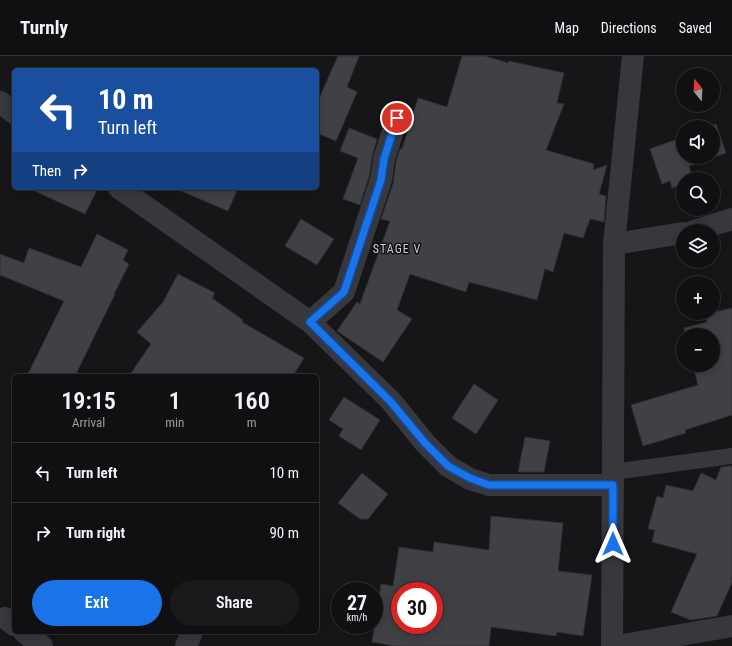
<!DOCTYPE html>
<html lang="en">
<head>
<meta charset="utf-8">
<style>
  body { margin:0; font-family:"Roboto Condensed",sans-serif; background:#19191b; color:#f1f3f6; height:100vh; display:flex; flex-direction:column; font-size:15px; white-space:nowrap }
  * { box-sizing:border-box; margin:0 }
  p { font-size:13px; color:#9c9d9f }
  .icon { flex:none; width:22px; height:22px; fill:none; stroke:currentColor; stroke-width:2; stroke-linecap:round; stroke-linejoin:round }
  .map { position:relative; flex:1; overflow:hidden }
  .side { position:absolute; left:12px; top:318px; width:307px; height:260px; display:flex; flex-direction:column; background:#101012; border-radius:6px; box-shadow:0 2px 10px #0003,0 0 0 1px #303032 }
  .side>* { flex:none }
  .guide { position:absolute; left:12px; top:12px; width:307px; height:122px; border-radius:6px; box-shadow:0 2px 10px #0003,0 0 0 1px #303032; background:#1a4fa0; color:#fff; overflow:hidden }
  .needle { width:26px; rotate:342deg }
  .tools { position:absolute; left:676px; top:12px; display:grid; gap:8px }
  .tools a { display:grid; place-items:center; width:44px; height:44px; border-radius:50%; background:#101012; box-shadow:0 2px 10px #0003,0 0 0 1px #303032; font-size:20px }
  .speed { position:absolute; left:331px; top:526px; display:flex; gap:8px; font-size:20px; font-weight:700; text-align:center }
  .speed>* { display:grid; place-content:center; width:52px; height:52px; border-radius:50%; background:#101012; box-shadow:0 2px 10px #0003,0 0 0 1px #303032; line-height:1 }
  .speed small { font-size:10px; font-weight:400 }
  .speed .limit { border:6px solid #d22; background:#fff; color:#111 }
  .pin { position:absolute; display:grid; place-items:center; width:34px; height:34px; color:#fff; margin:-17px; border:2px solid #fff; border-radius:50%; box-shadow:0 1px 4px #0007 }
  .me { position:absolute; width:44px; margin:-22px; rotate:0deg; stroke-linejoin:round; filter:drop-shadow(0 0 3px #0008) }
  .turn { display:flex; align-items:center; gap:14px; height:84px; padding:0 20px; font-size:18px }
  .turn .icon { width:52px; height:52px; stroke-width:2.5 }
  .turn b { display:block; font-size:28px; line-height:34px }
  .then { display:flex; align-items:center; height:38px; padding:0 20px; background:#0003; gap:8px; font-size:15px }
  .eta { display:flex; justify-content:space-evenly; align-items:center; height:68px; text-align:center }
  .eta b { font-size:24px; font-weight:600; line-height:28px }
  .cta { display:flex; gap:8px; margin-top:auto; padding:8px 20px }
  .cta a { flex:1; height:46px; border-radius:24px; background:#1a73e8; color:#fff; font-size:16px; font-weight:600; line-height:46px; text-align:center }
  .cta a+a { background:#19191b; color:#f1f3f6 }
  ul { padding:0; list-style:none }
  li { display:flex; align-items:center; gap:12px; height:60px; padding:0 20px; border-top:1px solid #303032 }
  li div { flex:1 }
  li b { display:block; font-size:15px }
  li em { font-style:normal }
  header { display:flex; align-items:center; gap:24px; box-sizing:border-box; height:56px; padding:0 20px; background:#101012; border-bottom:1px solid #303032 }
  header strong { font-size:19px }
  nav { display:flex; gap:22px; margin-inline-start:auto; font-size:14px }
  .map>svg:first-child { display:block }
</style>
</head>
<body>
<header>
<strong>Turnly</strong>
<nav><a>Map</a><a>Directions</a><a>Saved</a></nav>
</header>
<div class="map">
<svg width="732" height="590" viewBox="0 0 732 590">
  <rect width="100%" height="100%" fill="#161618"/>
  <g fill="#404145" stroke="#303034" fill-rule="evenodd">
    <path d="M 338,0 L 359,0 L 347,31 L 357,36 L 336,85 L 317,77 L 317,47 Z"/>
    <path d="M 462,0 L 485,0 L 508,7 L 509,5 L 564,17 L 557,47 L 564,48 L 546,94 L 594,108 L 593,114 L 607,109 L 599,138 L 606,140 L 604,166 L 590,163 L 583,182 L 564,177 L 553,216 L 545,213 L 537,244 L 469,226 L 466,236 L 410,218 L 397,254 L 412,263 L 383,306 L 337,275 L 357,246 L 360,248 L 390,165 L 381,163 L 393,128 L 396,106 L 400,93 L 402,93 L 418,42 L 447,51 Z"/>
    <path d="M 716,68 L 726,97 L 689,110 L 693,123 L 683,123 L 683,128 L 672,132 L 670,125 L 662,128 L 650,93 L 683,81 L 683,101 L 713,101 L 713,71 L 708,71 Z"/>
    <path d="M 349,72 L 377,83 L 372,101 L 369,121 L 360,149 L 343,143 L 358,102 L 340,95 Z"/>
    <path d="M 28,132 L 98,132 L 85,158 Z"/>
    <path d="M 174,132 L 238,132 L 228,155 Z"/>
    <path d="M 301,163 L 334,183 L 317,209 L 285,190 Z"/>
    <path d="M 97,178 L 128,194 L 123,204 L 129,208 L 114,238 L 115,238 L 75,320 L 27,320 L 64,245 L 0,219 L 0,198 L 24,207 L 29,192 L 81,211 Z"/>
    <path d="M 178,218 L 215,237 L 212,242 L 243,264 L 242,266 L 304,302 L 293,320 L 129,320 L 151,288 L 137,276 L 163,246 Z"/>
    <path d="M 732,252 L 732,359 L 685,374 L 686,377 L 643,390 L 631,349 L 698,329 L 693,309 L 713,309 L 713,279 L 686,279 L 684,272 L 707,266 L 705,258 Z"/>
    <path d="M 474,328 L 498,344 L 476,378 L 452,362 Z"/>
    <path d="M 344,341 L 380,364 L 361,394 L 339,380 L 343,373 L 329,364 Z"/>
    <path d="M 525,381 L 550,385 L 544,416 L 518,416 Z"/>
    <path d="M 732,410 L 732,526 L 717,560 L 691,564 L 671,556 L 697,498 L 652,486 L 655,474 L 648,473 L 657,440 L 663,442 L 666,429 L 693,435 L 701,417 L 716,424 L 721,411 Z"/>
    <path d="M 362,417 L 388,438 L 368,463 L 360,463 L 338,447 Z"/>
    <path d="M 491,460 L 563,467 L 558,515 L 592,519 L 583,580 L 557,576 L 556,580 L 491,571 L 489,590 L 394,590 L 372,586 L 381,528 L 393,530 L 399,491 L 433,496 L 434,486 L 489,494 ZM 400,535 L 434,535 L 434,569 L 400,569 Z"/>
  </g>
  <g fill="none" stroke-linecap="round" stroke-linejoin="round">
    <path stroke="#37383d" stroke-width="16" d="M 613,416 L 732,400"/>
    <g stroke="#37383d" stroke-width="22">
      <path d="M 0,46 L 14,57"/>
      <path d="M 119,132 L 310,266 L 391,345 L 425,387 L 448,410 L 470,423 L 489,429 L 613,429"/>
      <path d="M 694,175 L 732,163"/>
      <path d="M 614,188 L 683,177"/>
      <path d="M 310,266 L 344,236 L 381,124 L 384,103 L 397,62"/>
      <path d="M 5,562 L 14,569"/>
      <path d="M 24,576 L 42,590"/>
      <path d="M 186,590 L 192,576"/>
      <path d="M 612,590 L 614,188 L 633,0"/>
      <path d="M 617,590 L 732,570"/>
    </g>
  </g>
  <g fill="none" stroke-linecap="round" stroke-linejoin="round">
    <g stroke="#114b97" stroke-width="10">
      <path id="route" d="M 397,62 L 384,103 L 381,124 L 344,236 L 310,266 L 390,345 L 425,387 L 448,410 L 470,422 L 489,429 L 613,429 L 613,488"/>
    </g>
    <use href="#route" stroke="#1a73e8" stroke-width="7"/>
  </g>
  <g text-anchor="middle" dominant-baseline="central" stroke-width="3" stroke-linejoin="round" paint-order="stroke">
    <g font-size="12" letter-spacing="1" fill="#c9ccd4" stroke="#111113">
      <text x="397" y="193">STAGE V</text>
    </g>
  </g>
</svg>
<div class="tools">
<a><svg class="needle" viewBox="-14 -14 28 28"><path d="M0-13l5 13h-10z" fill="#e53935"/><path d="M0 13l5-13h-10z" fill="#9c9d9f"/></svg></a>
<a><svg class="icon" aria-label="sound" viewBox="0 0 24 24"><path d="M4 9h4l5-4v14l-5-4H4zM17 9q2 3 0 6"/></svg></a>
<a><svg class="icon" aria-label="search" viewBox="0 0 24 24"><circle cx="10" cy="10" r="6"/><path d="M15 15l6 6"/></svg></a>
<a><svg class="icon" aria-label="layers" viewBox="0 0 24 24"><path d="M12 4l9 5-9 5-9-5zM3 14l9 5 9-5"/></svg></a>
<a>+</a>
<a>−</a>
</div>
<div class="speed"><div>27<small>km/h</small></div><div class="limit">30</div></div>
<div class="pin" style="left:397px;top:62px;background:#d93025"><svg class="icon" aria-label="arrive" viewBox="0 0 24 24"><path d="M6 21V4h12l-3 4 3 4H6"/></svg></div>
<svg class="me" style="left:613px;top:488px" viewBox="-20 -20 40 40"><path d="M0-17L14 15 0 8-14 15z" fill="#1a73e8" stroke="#fff" stroke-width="4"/></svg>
<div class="guide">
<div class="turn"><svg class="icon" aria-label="left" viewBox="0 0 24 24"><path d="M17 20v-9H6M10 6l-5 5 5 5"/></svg><div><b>10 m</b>Turn left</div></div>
<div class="then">Then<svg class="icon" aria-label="right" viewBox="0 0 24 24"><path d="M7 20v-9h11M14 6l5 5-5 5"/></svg></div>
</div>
<section class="side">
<div class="eta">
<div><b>19:15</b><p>Arrival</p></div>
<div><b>1</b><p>min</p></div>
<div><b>160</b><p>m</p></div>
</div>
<ul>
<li><svg class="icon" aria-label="left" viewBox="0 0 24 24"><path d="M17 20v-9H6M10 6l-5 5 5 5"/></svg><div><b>Turn left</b></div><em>10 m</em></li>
<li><svg class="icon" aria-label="right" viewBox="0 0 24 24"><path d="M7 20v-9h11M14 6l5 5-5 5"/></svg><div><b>Turn right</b></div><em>90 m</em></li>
</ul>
<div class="cta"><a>Exit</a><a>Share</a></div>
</section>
</div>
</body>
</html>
